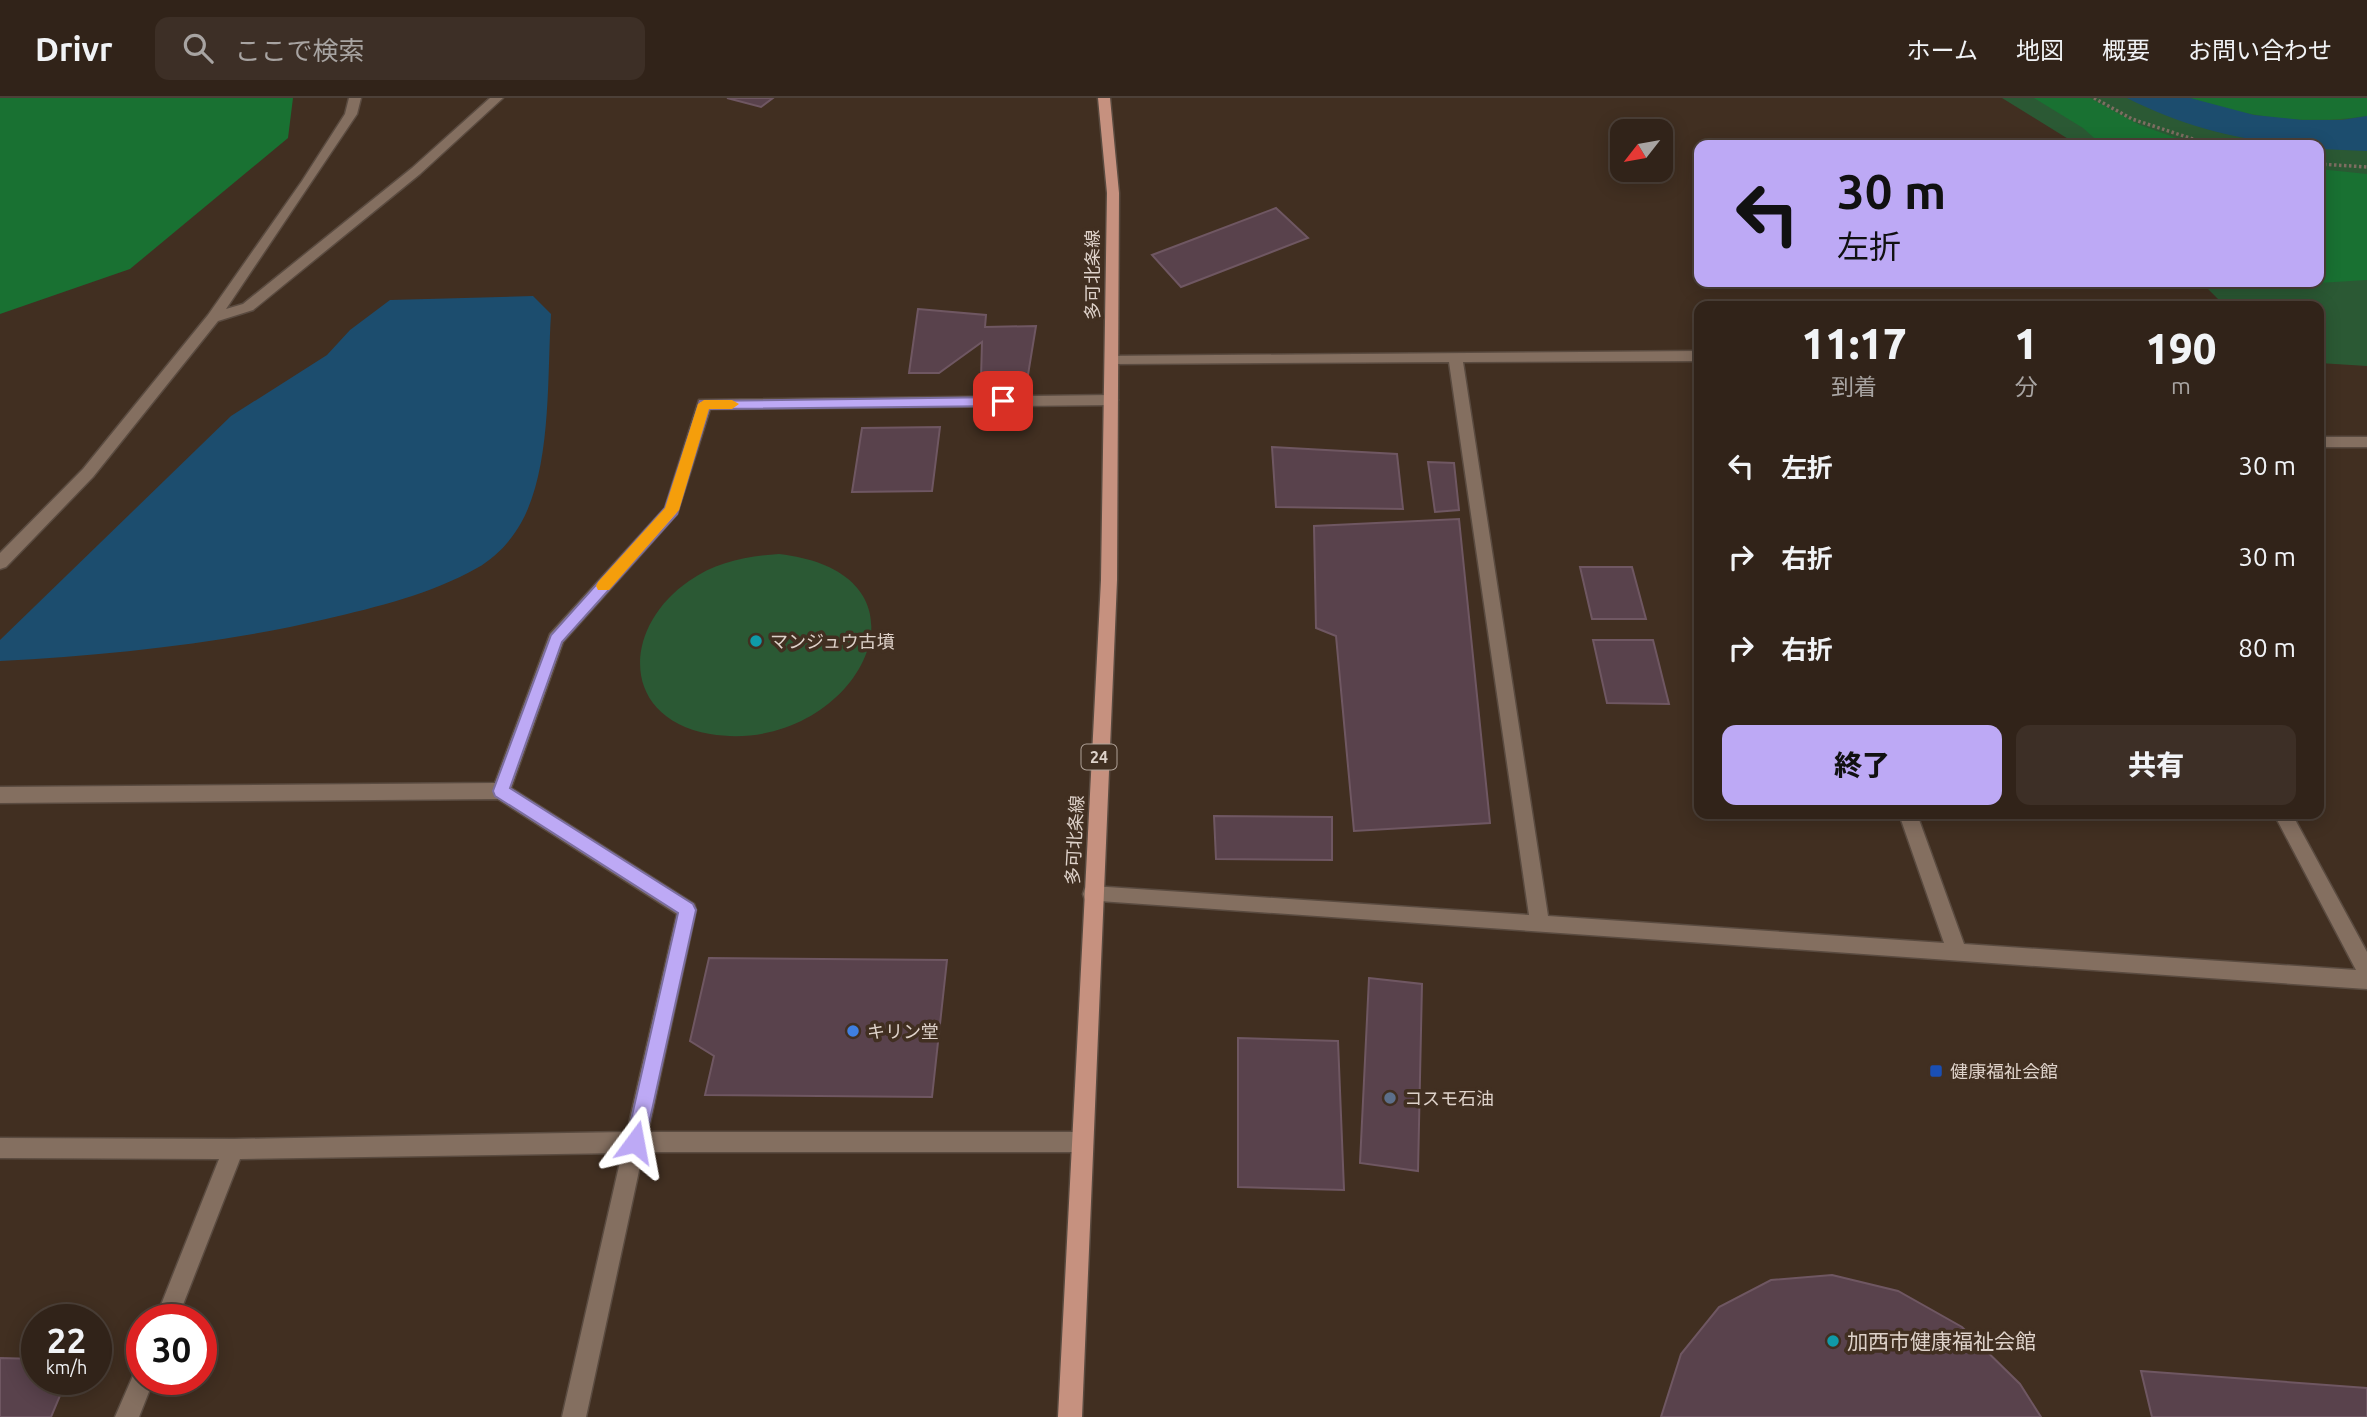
<!DOCTYPE html>
<html lang="ja">
<head>
<meta charset="utf-8">
<style>
  body { margin:0; font-family:Ubuntu,"Noto Sans JP",sans-serif; background:#3d2f26; color:#f1f3f6; height:100vh; display:flex; flex-direction:column; font-size:26px; white-space:nowrap }
  * { box-sizing:border-box; margin:0 }
  p { font-size:23px; color:#a8a4a2 }
  .icon { flex:none; width:38px; height:38px; fill:none; stroke:currentColor; stroke-width:2; stroke-linecap:round; stroke-linejoin:round }
  .map { position:relative; flex:1; overflow:hidden }
  .side { position:absolute; left:1694px; top:203px; width:630px; height:518px; display:flex; flex-direction:column; background:#312319; border-radius:14px; box-shadow:0 4px 18px #0003,0 0 0 2px #4c4038 }
  .side>* { flex:none }
  .guide { position:absolute; left:1694px; top:42px; width:630px; height:147px; border-radius:14px; box-shadow:0 4px 18px #0003,0 0 0 2px #4c4038; background:#bda9f5; color:#111; overflow:hidden }
  .needle { width:46px; rotate:239deg }
  .buttons { position:absolute; left:1610px; top:21px; display:grid; gap:14px }
  .buttons a { display:grid; place-items:center; width:63px; height:63px; border-radius:14px; background:#312319; box-shadow:0 4px 18px #0003,0 0 0 2px #4c4038; font-size:35px }
  .speed { position:absolute; left:21px; top:1206px; display:flex; gap:14px; font-size:35px; font-weight:700; text-align:center }
  .speed>* { display:grid; place-content:center; width:91px; height:91px; border-radius:50%; background:#312319; box-shadow:0 4px 18px #0003,0 0 0 2px #4c4038; line-height:1 }
  .speed small { font-size:18px; font-weight:400 }
  .speed .limit { border:10px solid #d22; background:#fff; color:#111 }
  .pin { position:absolute; display:grid; place-items:center; width:60px; height:60px; color:#fff; margin:-30px; border-radius:14px; box-shadow:0 4px 10px #0006 }
  .me { position:absolute; width:77px; margin:-38px; rotate:13deg; stroke-linejoin:round; filter:drop-shadow(0 0 5px #0008) }
  .turn { display:flex; align-items:center; gap:24px; height:147px; padding:0 28px; font-size:32px }
  .turn .icon { width:91px; height:91px; stroke-width:2.5 }
  .turn b { display:block; font-size:49px; line-height:60px }
  .eta { display:flex; justify-content:space-evenly; align-items:center; height:119px; text-align:center }
  .eta b { font-size:42px; font-weight:800; line-height:49px }
  .action { display:flex; gap:14px; margin-top:auto; padding:14px 28px }
  .action a { flex:1; height:80px; border-radius:14px; background:#bda9f5; color:#111; font-size:28px; font-weight:800; line-height:80px; text-align:center }
  .action a+a { background:#3d2f26; color:#f1f3f6 }
  ul { padding:0; list-style:none }
  li { display:flex; align-items:center; gap:21px; height:91px; padding:0 28px }
  li div { flex:1 }
  li b { display:block; font-size:26px }
  li em { font-style:normal }
  header { display:flex; align-items:center; gap:42px; box-sizing:border-box; height:98px; padding:0 35px; background:#312319; border-bottom:2px solid #4c4038 }
  header strong { font-size:33px }
  nav { display:flex; gap:38px; margin-inline-start:auto; font-size:24px }
  .search { width:490px; height:63px; background:#3d2f26; display:flex; align-items:center; gap:18px; box-sizing:border-box; padding:0 24px; border-radius:14px; color:#a8a4a2; font-size:26px }
  .map>svg:first-child { display:block }
</style>
</head>
<body>
<header>
<strong>Drivr</strong>
<div class="search"><svg class="icon" aria-label="search" viewBox="0 0 24 24"><circle cx="10" cy="10" r="6"/><path d="M15 15l6 6"/></svg>ここで検索</div>
<nav><a>ホーム</a><a>地図</a><a>概要</a><a>お問い合わせ</a></nav>
</header>
<div class="map">
<svg width="2367" height="1319" viewBox="0 0 2367 1319">
  <rect width="100%" height="100%" fill="#412f21"/>
  <g fill="#2b5934">
    <path d="M 2002,0 L 2367,0 L 2367,268 L 2319,265 L 2319,208 L 2225,208 L 2201,184 L 2319,184 L 2319,47 L 2078,47 Z"/>
    <path d="M 779,456 C 953,476 853,660 710,636 C 619,620 622,529 689,483 C 716,464 747,458 779,456 Z"/>
  </g>
  <g fill="#197132">
    <path d="M 0,0 L 293,0 L 288,40 L 130,171 L 0,216 Z"/>
    <path d="M 2034,0 L 2090,0 L 2140,27 L 2196,47 L 2102,47 L 2083,30 Z"/>
    <path d="M 2190,0 L 2367,0 L 2367,18 C 2307,27 2247,20 2190,0 Z"/>
    <path d="M 2319,71 L 2367,76 L 2367,182 L 2272,188 L 2267,184 L 2319,184 Z"/>
  </g>
  <g fill="#1c4d6e">
    <path d="M 2127,0 L 2190,0 L 2254,17 L 2302,22 L 2342,22 L 2367,18 L 2367,53 L 2319,51 L 2319,47 C 2252,47 2186,30 2127,0 Z"/>
    <path d="M 533,198 L 551,216 C 547,279 552,370 521,425 C 511,443 495,460 477,470 C 431,496 377,509 326,521 C 220,546 109,557 0,563 L 0,542 L 231,318 L 327,257 L 350,232 L 390,202 Z"/>
  </g>
  <g fill="#59424c" stroke="#6f5762" stroke-width="2">
    <path d="M 727,0 L 773,0 L 761,9 Z"/>
    <path d="M 1276,110 L 1308,140 L 1181,189 L 1152,157 Z"/>
    <path d="M 918,211 L 986,217 L 985,229 L 1036,228 L 1027,283 L 981,281 L 982,244 L 939,275 L 909,275 Z"/>
    <path d="M 940,329 L 932,393 L 852,394 L 862,330 Z"/>
    <path d="M 1272,349 L 1397,356 L 1403,411 L 1276,409 Z"/>
    <path d="M 1428,364 L 1454,365 L 1459,412 L 1435,414 Z"/>
    <path d="M 1459,421 L 1490,725 L 1354,733 L 1336,538 L 1316,530 L 1314,428 Z"/>
    <path d="M 1580,469 L 1632,469 L 1646,521 L 1592,521 Z"/>
    <path d="M 1593,542 L 1653,542 L 1669,606 L 1607,605 Z"/>
    <path d="M 1214,718 L 1332,719 L 1332,762 L 1216,761 Z"/>
    <path d="M 709,860 L 947,862 L 932,999 L 705,997 L 714,958 L 690,943 Z"/>
    <path d="M 1369,880 L 1422,886 L 1418,1073 L 1360,1065 Z"/>
    <path d="M 1238,940 L 1338,943 L 1344,1092 L 1238,1089 Z"/>
    <path d="M 1832,1177 L 1898,1193 L 1962,1229 L 2020,1286 L 2041,1319 L 1661,1319 L 1681,1256 L 1719,1209 L 1771,1182 Z"/>
    <path d="M 0,1260 L 37,1261 L 37,1281 L 67,1281 L 51,1319 L 0,1319 Z"/>
    <path d="M 2141,1273 L 2367,1290 L 2367,1319 L 2152,1319 Z"/>
  </g>
  <g fill="none" stroke-linecap="round" stroke-linejoin="round">
    <g stroke="#5a4b40" stroke-width="3">
      <g id="street">
        <path d="M 349,0 L 361,0 L 357,16 L 226,211 L 243,206 L 412,70 L 490,0 L 503,0 L 420,76 L 253,212 L 218,223 L 93,379 L 6,469 L 0,471 L 0,455 L 83,371 L 208,217 L 302,83 L 345,16 Z"/>
        <path d="M 1699,253 L 1699,263 L 1463,264 L 1548,818 L 1944,845 L 1899,716 L 1917,716 L 1964,846 L 2356,872 L 2274,716 L 2292,716 L 2367,854 L 2367,891 L 1085,802 L 1083,796 L 1085,790 L 1092,788 L 1529,817 L 1449,264 L 1113,266 L 1106,261 L 1108,258 Z"/>
        <path d="M 1111,297 L 1118,302 L 1111,307 L 710,311 L 677,416 L 563,544 L 511,690 L 694,806 L 696,812 L 648,1034 L 1082,1034 L 1089,1037 L 1092,1044 L 1089,1051 L 1082,1054 L 643,1054 L 586,1319 L 562,1319 L 622,1055 L 240,1061 L 177,1222 L 155,1222 L 219,1061 L 0,1060 L 0,1040 L 234,1041 L 627,1034 L 677,816 L 498,701 L 0,705 L 0,689 L 495,685 L 550,536 L 665,410 L 699,302 Z"/>
        <rect x="2319" y="339" width="48" height="10"/>
        <path d="M 142,1270 L 142,1281 L 154,1281 L 139,1319 L 115,1319 L 135,1273 Z"/>
      </g>
    </g>
    <g stroke="#5a4b40" stroke-width="3">
      <path id="primary" d="M 1098,0 L 1110,0 L 1119,95 L 1117,482 L 1082,1319 L 1058,1319 L 1101,482 L 1107,95 Z"/>
    </g>
    <g stroke="#7d6d61" stroke-width="3.5" stroke-dasharray="2.5 2.5" stroke-linecap="butt">
      <path d="M 2094,0 L 2132,21 L 2211,47"/>
      <path d="M 2319,66 L 2367,69"/>
    </g>
    <use href="#street" fill="#846f60" fill-rule="evenodd"/>
    <use href="#primary" fill="#c6917f" fill-rule="evenodd"/>
  </g>
  <path fill="#bda9f5" stroke="#7b6e9f" stroke-width="2" d="M 1003,299 L 1009,303 L 1003,308 L 709,311 L 677,416 L 562,544 L 510,690 L 693,806 L 696,812 L 645,1044 L 642,1050 L 635,1053 L 629,1050 L 626,1044 L 678,815 L 495,698 L 493,693 L 551,537 L 665,410 L 700,303 Z"/>
  <path fill="#f59e0b" d="M 704,302 L 732,302 L 739,306 L 732,311 L 709,311 L 679,412 L 609,492 L 598,492 L 596,488 L 598,484 L 665,410 L 698,306 Z"/>
  <g fill="#0f9aa8" stroke="#412f21" stroke-width="2.5">
    <circle cx="756" cy="543" r="7"/>
    <circle cx="1833" cy="1243" r="7"/>
  </g>
  <circle fill="#3f7fe0" stroke="#412f21" stroke-width="2.5" cx="853" cy="933" r="7"/>
  <rect fill="#1a4fb4" stroke="#412f21" stroke-width="2.5" x="1929" y="966" width="14" height="14" rx="3.5"/>
  <circle fill="#5c6f8a" stroke="#412f21" stroke-width="2.5" cx="1390" cy="1000" r="7"/>
  <g text-anchor="middle" dominant-baseline="central" stroke-width="7" stroke-linejoin="round" paint-order="stroke">
    <rect fill="#412f21" stroke="#afa197" stroke-width="2" x="1081.5" y="646.5" width="35" height="25" rx="5"/>
    <g font-size="16" font-weight="bold" fill="#ded2ca">
      <text x="1099" y="659">24</text>
    </g>
    <g font-size="18" fill="#ded2ca" stroke="#412f21">
      <text transform="translate(1092 177) rotate(-90)">多可北条線</text>
      <text transform="translate(1074 742) rotate(-87)">多可北条線</text>
    </g>
    <g font-size="18" fill="#ded2ca" stroke="#412f21" text-anchor="start">
      <text x="770" y="543">マンジュウ古墳</text>
      <text x="867" y="933">キリン堂</text>
      <text x="1950" y="973">健康福祉会館</text>
      <text x="1404" y="1000">コスモ石油</text>
    </g>
    <g font-size="21" fill="#ded2ca" stroke="#412f21" text-anchor="start">
      <text x="1847" y="1243">加西市健康福祉会館</text>
    </g>
  </g>
</svg>
<div class="buttons">
<a><svg class="needle" viewBox="-14 -14 28 28"><path d="M0-13l5 13h-10z" fill="#e53935"/><path d="M0 13l5-13h-10z" fill="#a8a4a2"/></svg></a>
</div>
<div class="speed"><div>22<small>km/h</small></div><div class="limit">30</div></div>
<div class="pin" style="left:1003px;top:303px;background:#d93025"><svg class="icon" aria-label="arrive" viewBox="0 0 24 24"><path d="M6 21V4h12l-3 4 3 4H6"/></svg></div>
<svg class="me" style="left:635px;top:1044px" viewBox="-20 -20 40 40"><path d="M0-17L14 15 0 8-14 15z" fill="#bda9f5" stroke="#fff" stroke-width="4"/></svg>
<div class="guide">
<div class="turn"><svg class="icon" aria-label="left" viewBox="0 0 24 24"><path d="M17 20v-9H6M10 6l-5 5 5 5"/></svg><div><b>30 m</b>左折</div></div>
</div>
<section class="side">
<div class="eta">
<div><b>11:17</b><p>到着</p></div>
<div><b>1</b><p>分</p></div>
<div><b>190</b><p>m</p></div>
</div>
<ul>
<li><svg class="icon" aria-label="left" viewBox="0 0 24 24"><path d="M17 20v-9H6M10 6l-5 5 5 5"/></svg><div><b>左折</b></div><em>30 m</em></li>
<li><svg class="icon" aria-label="right" viewBox="0 0 24 24"><path d="M7 20v-9h11M14 6l5 5-5 5"/></svg><div><b>右折</b></div><em>30 m</em></li>
<li><svg class="icon" aria-label="right" viewBox="0 0 24 24"><path d="M7 20v-9h11M14 6l5 5-5 5"/></svg><div><b>右折</b></div><em>80 m</em></li>
</ul>
<div class="action"><a>終了</a><a>共有</a></div>
</section>
</div>
</body>
</html>
